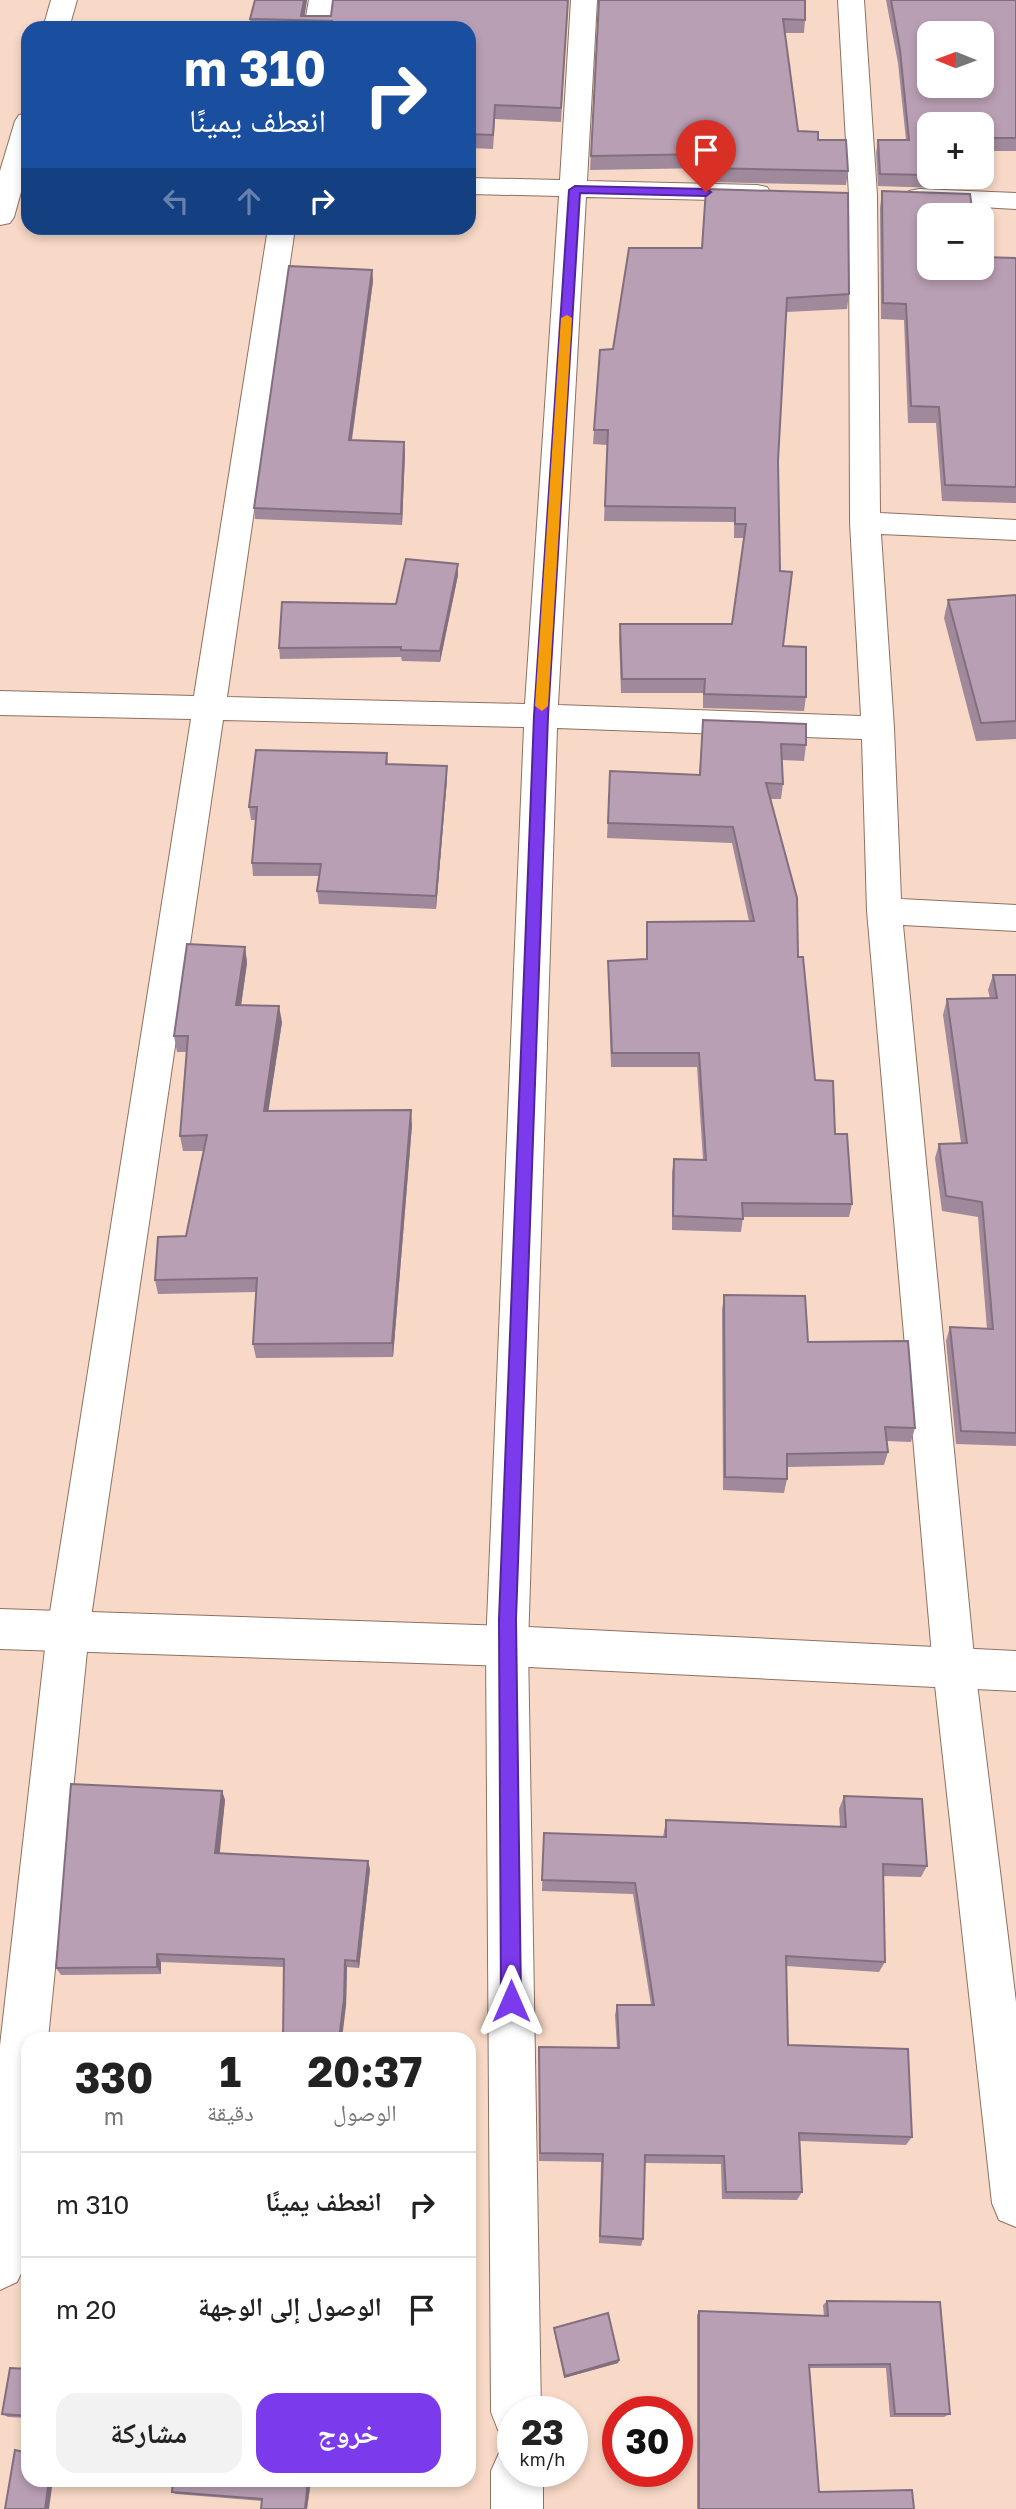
<!DOCTYPE html>
<html lang="ar">
<head>
<meta charset="utf-8">
<style>
  body { margin:0; font-family:"Golos Text","Noto Naskh Arabic",sans-serif; background:#f2f2f2; color:#222; direction:rtl; height:100vh; display:flex; flex-direction:column; font-size:26px; white-space:nowrap }
  * { box-sizing:border-box; margin:0 }
  p { font-size:23px; color:#767676 }
  .icon { flex:none; width:38px; height:38px; fill:none; stroke:currentColor; stroke-width:2; stroke-linecap:round; stroke-linejoin:round }
  .map { position:relative; flex:1; overflow:hidden; direction:ltr }
  .panel { position:absolute; left:21px; top:2032px; width:455px; height:455px; display:flex; flex-direction:column; background:#fff; border-radius:21px; box-shadow:0 4px 10px #0003; direction:rtl }
  .panel>* { flex:none }
  .guide { position:absolute; left:21px; top:21px; width:455px; height:214px; border-radius:21px; box-shadow:0 4px 10px #0003; direction:rtl; background:#1a4fa0; color:#fff; overflow:hidden }
  .needle { width:46px; rotate:271deg }
  .buttons { position:absolute; left:917px; top:21px; display:grid; gap:14px }
  .buttons a { display:grid; place-items:center; width:77px; height:77px; border-radius:14px; background:#fff; box-shadow:0 4px 10px #0003; font-size:35px }
  .speed { position:absolute; left:497px; top:2396px; display:flex; gap:14px; font-size:35px; font-weight:700; text-align:center }
  .speed>* { display:grid; place-content:center; width:91px; height:91px; border-radius:50%; background:#fff; box-shadow:0 4px 10px #0003; line-height:1 }
  .speed small { font-size:18px; font-weight:400 }
  .speed .limit { border:10px solid #d22; background:#fff; color:#111 }
  .pin { position:absolute; display:grid; place-items:center; width:60px; height:60px; color:#fff; margin:-72px -30px; border-radius:50% 50% 50% 0; rotate:-45deg; box-shadow:0 0 7px #0007 }
  .pin .icon { rotate:45deg }
  .me { position:absolute; width:77px; margin:-38px; rotate:0deg; stroke-linejoin:round; filter:drop-shadow(0 0 5px #0008) }
  .turn { display:flex; align-items:center; gap:24px; height:147px; padding:0 35px; font-size:32px }
  .turn .icon { width:91px; height:91px; stroke-width:2.5 }
  .turn b { display:block; font-size:49px; line-height:60px }
  .lanes { display:flex; align-items:center; height:66px; padding:0 35px; background:#0003; justify-content:center; gap:35px; direction:ltr }
  .lanes .off { opacity:.35 }
  .eta { display:flex; justify-content:space-evenly; align-items:center; height:119px; text-align:center }
  .eta b { font-size:42px; font-weight:700; line-height:49px }
  .action { display:flex; gap:14px; margin-top:auto; padding:14px 35px }
  .action a { flex:1; height:80px; border-radius:21px; background:#7c3aed; color:#fff; font-size:28px; font-weight:700; line-height:80px; text-align:center }
  .action a+a { background:#f2f2f2; color:#222 }
  ul { padding:0; list-style:none }
  li { display:flex; align-items:center; gap:21px; height:105px; padding:0 35px; border-top:2px solid #e0e0e0 }
  li div { flex:1 }
  li b { display:block; font-size:26px }
  li em { font-style:normal }
  .map>svg:first-child { display:block }
</style>
</head>
<body>
<div class="map">
<svg width="1016" height="2509" viewBox="0 0 1016 2509">
  <rect width="100%" height="100%" fill="#f8d9c7"/>
  <g fill="none" stroke-linecap="round" stroke-linejoin="round">
    <g stroke="#8d7161" stroke-width="2">
      <g id="street">
        <path d="M 51,0 L 77,0 L 69,28 L 43,28 Z"/>
        <path d="M 309,0 L 335,0 L 330,28 L 304,28 Z"/>
        <path d="M 571,0 L 597,0 L 587,181 L 757,185 L 767,187 L 771,193 L 767,199 L 757,201 L 586,197 L 558,705 L 861,716 L 850,523 L 849,195 L 838,0 L 864,0 L 877,195 L 880,513 L 1016,520 L 1016,540 L 881,534 L 894,728 L 901,899 L 1016,905 L 1016,931 L 903,925 L 975,1667 L 1016,2002 L 1016,2227 L 999,2220 L 992,2203 L 933,1667 L 867,911 L 862,739 L 557,728 L 528,1646 L 541,2412 L 513,2412 L 513,2436 L 498,2430 L 491,2412 L 486,1646 L 524,727 L 223,720 L 89,1631 L 48,2039 L 28,2039 L 28,2232 L 25,2265 L 17,2282 L 0,2290 L 0,2046 L 47,1631 L 191,719 L 0,715 L 0,691 L 194,696 L 268,228 L 295,228 L 227,697 L 525,704 L 559,196 L 469,194 L 469,178 L 560,180 Z"/>
        <path d="M 28,113 L 28,167 L 14,217 L 10,223 L 0,225 L 0,171 L 15,121 L 19,115 Z"/>
        <path d="M 919,189 L 1016,193 L 1016,209 L 909,203 L 905,197 L 909,191 Z"/>
        <path d="M 513,2447 L 513,2471 L 543,2471 L 543,2509 L 491,2509 L 491,2471 L 499,2453 Z"/>
      </g>
    </g>
    <g stroke="#8d7161" stroke-width="2">
      <path id="secondary" d="M 0,1609 L 507,1626 L 1016,1651 L 1016,1691 L 507,1666 L 0,1649 Z"/>
    </g>
    <use href="#street" fill="#fff" fill-rule="evenodd"/>
    <use href="#secondary" fill="#fff" fill-rule="evenodd"/>
  </g>
  <g fill="#9f899b">
    <path d="M 255,0 L 307,0 L 304,16 L 331,16 L 568,0 L 561,122 L 495,119 L 493,149 L 469,148 L 469,28 L 251,28 L 250,19 Z"/>
    <path d="M 599,0 L 805,20 L 804,33 L 785,33 L 798,131 L 818,140 L 848,171 L 846,185 L 706,182 L 707,168 L 590,170 Z"/>
    <path d="M 886,0 L 1016,0 L 1016,151 L 982,151 L 982,124 L 929,124 L 929,177 L 968,177 L 965,189 L 878,186 L 876,153 L 878,140 L 906,140 L 898,63 Z"/>
    <path d="M 882,191 L 929,268 L 1016,258 L 1016,503 L 942,501 L 936,423 L 908,423 L 904,320 L 881,319 L 880,208 Z"/>
    <path d="M 629,248 L 849,294 L 847,309 L 786,312 L 778,461 L 780,571 L 783,646 L 806,697 L 804,711 L 703,708 L 703,693 L 621,693 L 619,638 L 620,624 L 732,624 L 744,538 L 734,538 L 734,522 L 604,521 L 607,445 L 593,444 L 594,430 L 613,349 Z"/>
    <path d="M 372,270 L 373,281 L 352,440 L 405,453 L 402,525 L 255,519 L 254,508 Z"/>
    <path d="M 458,575 L 440,662 L 402,661 L 401,657 L 280,659 L 279,648 L 396,604 Z"/>
    <path d="M 1016,595 L 1016,739 L 976,741 L 944,618 L 948,600 Z"/>
    <path d="M 703,720 L 806,745 L 804,761 L 782,760 L 783,784 L 781,799 L 770,799 L 798,957 L 815,1080 L 835,1134 L 852,1204 L 849,1217 L 743,1217 L 741,1232 L 672,1230 L 672,1173 L 674,1159 L 703,1160 L 697,1067 L 611,1067 L 608,976 L 608,961 L 646,959 L 647,922 L 749,921 L 732,843 L 607,838 L 610,771 L 699,775 Z"/>
    <path d="M 387,753 L 388,764 L 447,766 L 447,779 L 436,909 L 319,904 L 317,891 L 319,876 L 253,876 L 252,863 L 256,820 L 251,820 L 249,807 Z"/>
    <path d="M 245,947 L 247,963 L 241,1005 L 282,1022 L 268,1111 L 412,1125 L 393,1357 L 256,1358 L 253,1344 L 256,1292 L 158,1294 L 155,1280 L 186,1236 L 204,1151 L 183,1151 L 180,1136 L 186,1052 L 177,1052 L 174,1036 Z"/>
    <path d="M 993,975 L 1016,975 L 1016,1446 L 956,1444 L 946,1341 L 950,1327 L 987,1329 L 978,1217 L 942,1211 L 935,1158 L 939,1144 L 961,1143 L 943,1015 L 947,999 L 990,999 L 988,990 Z"/>
    <path d="M 724,1295 L 808,1342 L 915,1428 L 911,1442 L 887,1441 L 888,1452 L 884,1465 L 787,1467 L 787,1479 L 784,1493 L 723,1490 L 722,1310 Z"/>
    <path d="M 222,1791 L 225,1800 L 219,1853 L 370,1869 L 359,1968 L 347,1967 L 346,2006 L 284,1967 L 161,1962 L 161,1974 L 61,1975 L 56,1968 Z"/>
    <path d="M 844,1796 L 927,1866 L 921,1877 L 883,1876 L 885,1962 L 879,1972 L 786,1966 L 788,2045 L 912,2137 L 906,2145 L 800,2141 L 802,2192 L 797,2200 L 722,2199 L 721,2164 L 644,2163 L 643,2239 L 641,2246 L 599,2243 L 601,2162 L 539,2161 L 539,2047 L 617,2048 L 615,2015 L 617,2005 L 651,2005 L 633,1894 L 542,1891 L 544,1833 L 663,1837 L 666,1820 L 840,1827 L 839,1809 Z"/>
    <path d="M 827,2301 L 950,2414 L 944,2417 L 890,2417 L 886,2368 L 809,2368 L 819,2492 L 914,2509 L 697,2509 L 697,2315 L 699,2311 L 824,2316 L 823,2305 Z"/>
    <path d="M 554,2328 L 618,2363 L 564,2378 L 554,2331 Z"/>
    <path d="M 28,2369 L 28,2418 L 8,2417 L 2,2414 Z"/>
    <path d="M 173,2480 L 311,2480 L 307,2509 L 262,2501 L 176,2494 L 172,2492 Z"/>
  </g>
  <g fill="#826f7e">
    <path d="M 304,0 L 307,0 L 304,20 L 301,16 Z"/>
    <path d="M 372,270 L 373,281 L 350,451 L 349,440 Z"/>
    <path d="M 404,442 L 405,453 L 402,525 L 401,514 Z"/>
    <path d="M 458,564 L 458,575 L 440,662 L 440,651 Z"/>
    <path d="M 447,766 L 447,779 L 436,909 L 436,896 Z"/>
    <path d="M 245,947 L 247,963 L 239,1020 L 236,1005 Z"/>
    <path d="M 279,1006 L 282,1022 L 266,1127 L 264,1111 Z"/>
    <path d="M 411,1110 L 412,1125 L 393,1357 L 392,1343 Z"/>
    <path d="M 222,1791 L 225,1800 L 219,1861 L 215,1853 Z"/>
    <path d="M 368,1861 L 370,1869 L 359,1968 L 357,1961 Z"/>
    <path d="M 157,1954 L 161,1962 L 161,1974 L 157,1967 Z"/>
    <path d="M 345,1960 L 347,1967 L 346,2006 L 342,2039 L 339,2039 Z"/>
    <path d="M 619,2360 L 618,2363 L 564,2378 L 565,2376 Z"/>
    <path d="M 49,2480 L 53,2480 L 49,2509 L 45,2509 Z"/>
    <path d="M 308,2480 L 311,2480 L 307,2509 L 305,2509 Z"/>
  </g>
  <g fill="#b99fb4" stroke="#826f7e" stroke-width="2" fill-rule="evenodd">
    <path d="M 255,0 L 304,0 L 301,16 L 331,16 L 333,0 L 568,0 L 561,108 L 495,105 L 493,135 L 469,134 L 469,28 L 331,28 L 332,21 L 250,19 Z"/>
    <path d="M 599,0 L 805,0 L 805,20 L 783,19 L 798,131 L 818,132 L 818,140 L 846,140 L 848,171 L 708,168 L 708,154 L 591,156 Z"/>
    <path d="M 891,0 L 1016,0 L 1016,138 L 982,138 L 982,124 L 929,124 L 929,175 L 880,174 L 878,140 L 909,140 L 900,50 ZM 929,33 L 982,33 L 982,86 L 929,86 Z"/>
    <path d="M 706,189 L 848,193 L 849,294 L 787,298 L 778,461 L 780,571 L 792,572 L 783,646 L 806,647 L 806,697 L 704,694 L 705,679 L 622,679 L 620,624 L 732,624 L 746,524 L 735,524 L 735,508 L 605,506 L 608,430 L 594,430 L 600,350 L 613,349 L 629,248 L 702,248 Z"/>
    <path d="M 882,191 L 970,194 L 973,215 L 929,215 L 929,268 L 982,268 L 982,257 L 1016,258 L 1016,487 L 945,485 L 939,407 L 911,406 L 906,304 L 883,303 Z"/>
    <path d="M 289,266 L 372,270 L 349,440 L 404,442 L 401,514 L 254,508 Z"/>
    <path d="M 406,559 L 458,564 L 440,651 L 401,650 L 401,647 L 279,648 L 282,602 L 396,604 Z"/>
    <path d="M 1016,595 L 1016,721 L 981,723 L 948,600 Z"/>
    <path d="M 703,720 L 806,724 L 806,745 L 781,744 L 783,784 L 766,783 L 797,898 L 798,957 L 803,957 L 815,1080 L 833,1081 L 835,1134 L 847,1134 L 852,1204 L 742,1203 L 743,1219 L 673,1216 L 674,1159 L 706,1160 L 699,1053 L 612,1053 L 608,961 L 647,959 L 647,922 L 754,921 L 733,827 L 608,823 L 610,771 L 700,775 Z"/>
    <path d="M 256,750 L 387,753 L 386,764 L 447,766 L 436,896 L 317,891 L 321,864 L 252,863 L 257,807 L 249,807 Z"/>
    <path d="M 187,944 L 245,947 L 236,1005 L 279,1006 L 264,1111 L 411,1110 L 392,1343 L 253,1344 L 257,1278 L 155,1280 L 158,1237 L 186,1236 L 207,1135 L 180,1136 L 188,1036 L 174,1036 Z"/>
    <path d="M 993,975 L 1016,975 L 1016,1433 L 961,1431 L 950,1327 L 993,1329 L 982,1202 L 946,1196 L 939,1144 L 967,1143 L 947,999 L 997,998 Z"/>
    <path d="M 724,1295 L 805,1296 L 808,1342 L 908,1341 L 915,1428 L 885,1427 L 888,1452 L 787,1454 L 787,1479 L 725,1477 Z"/>
    <path d="M 71,1784 L 222,1791 L 215,1853 L 368,1861 L 357,1961 L 345,1960 L 344,1999 L 339,2039 L 283,2039 L 284,1959 L 157,1954 L 157,1967 L 56,1968 Z"/>
    <path d="M 844,1796 L 922,1799 L 927,1866 L 883,1864 L 885,1962 L 786,1956 L 788,2045 L 908,2049 L 912,2137 L 799,2133 L 802,2192 L 726,2192 L 724,2156 L 645,2155 L 643,2239 L 600,2236 L 603,2154 L 540,2153 L 539,2047 L 619,2048 L 617,2005 L 654,2005 L 635,1883 L 542,1880 L 544,1833 L 666,1837 L 666,1820 L 846,1827 Z"/>
    <path d="M 827,2301 L 940,2302 L 950,2414 L 895,2414 L 890,2364 L 809,2365 L 819,2492 L 912,2490 L 914,2509 L 699,2509 L 699,2311 L 828,2316 Z"/>
    <path d="M 608,2313 L 619,2360 L 565,2376 L 554,2328 Z"/>
    <path d="M 10,2368 L 28,2369 L 28,2416 L 2,2414 Z"/>
    <path d="M 15,2450 L 28,2453 L 28,2480 L 49,2480 L 45,2509 L 5,2509 Z"/>
    <path d="M 173,2480 L 308,2480 L 305,2509 L 261,2509 L 262,2499 L 172,2492 Z"/>
  </g>
  <path fill="#7c3aed" stroke="#51269a" stroke-width="2" d="M 575,186 L 706,189 L 711,192 L 706,196 L 580,193 L 548,716 L 516,1619 L 521,2001 L 518,2008 L 511,2011 L 504,2008 L 501,2001 L 499,1619 L 534,716 L 569,190 Z"/>
  <path fill="#f59e0b" d="M 567,315 L 572,318 L 548,706 L 542,711 L 535,706 L 561,318 Z"/>
</svg>
<div class="buttons">
<a><svg class="needle" viewBox="-14 -14 28 28"><path d="M0-13l5 13h-10z" fill="#e53935"/><path d="M0 13l5-13h-10z" fill="#767676"/></svg></a>
<a>+</a>
<a>−</a>
</div>
<div class="speed"><div>23<small>km/h</small></div><div class="limit">30</div></div>
<div class="pin" style="left:706px;top:192px;background:#d93025"><svg class="icon" aria-label="arrive" viewBox="0 0 24 24"><path d="M6 21V4h12l-3 4 3 4H6"/></svg></div>
<svg class="me" style="left:511px;top:2001px" viewBox="-20 -20 40 40"><path d="M0-17L14 15 0 8-14 15z" fill="#7c3aed" stroke="#fff" stroke-width="4"/></svg>
<div class="guide">
<div class="turn"><svg class="icon" aria-label="right" viewBox="0 0 24 24"><path d="M7 20v-9h11M14 6l5 5-5 5"/></svg><div><b>310 m</b>انعطف يمينًا</div></div>
<div class="lanes"><svg class="icon off" aria-label="left" viewBox="0 0 24 24"><path d="M17 20v-9H6M10 6l-5 5 5 5"/></svg><svg class="icon off" aria-label="ahead" viewBox="0 0 24 24"><path d="M12 20V5M6 11l6-6 6 6"/></svg><svg class="icon" aria-label="right" viewBox="0 0 24 24"><path d="M7 20v-9h11M14 6l5 5-5 5"/></svg></div>
</div>
<section class="panel">
<div class="eta">
<div><b>20:37</b><p>الوصول</p></div>
<div><b>1</b><p>دقيقة</p></div>
<div><b>330</b><p>m</p></div>
</div>
<ul>
<li><svg class="icon" aria-label="right" viewBox="0 0 24 24"><path d="M7 20v-9h11M14 6l5 5-5 5"/></svg><div><b>انعطف يمينًا</b></div><em>310 m</em></li>
<li><svg class="icon" aria-label="arrive" viewBox="0 0 24 24"><path d="M6 21V4h12l-3 4 3 4H6"/></svg><div><b>الوصول إلى الوجهة</b></div><em>20 m</em></li>
</ul>
<div class="action"><a>خروج</a><a>مشاركة</a></div>
</section>
</div>
</body>
</html>
